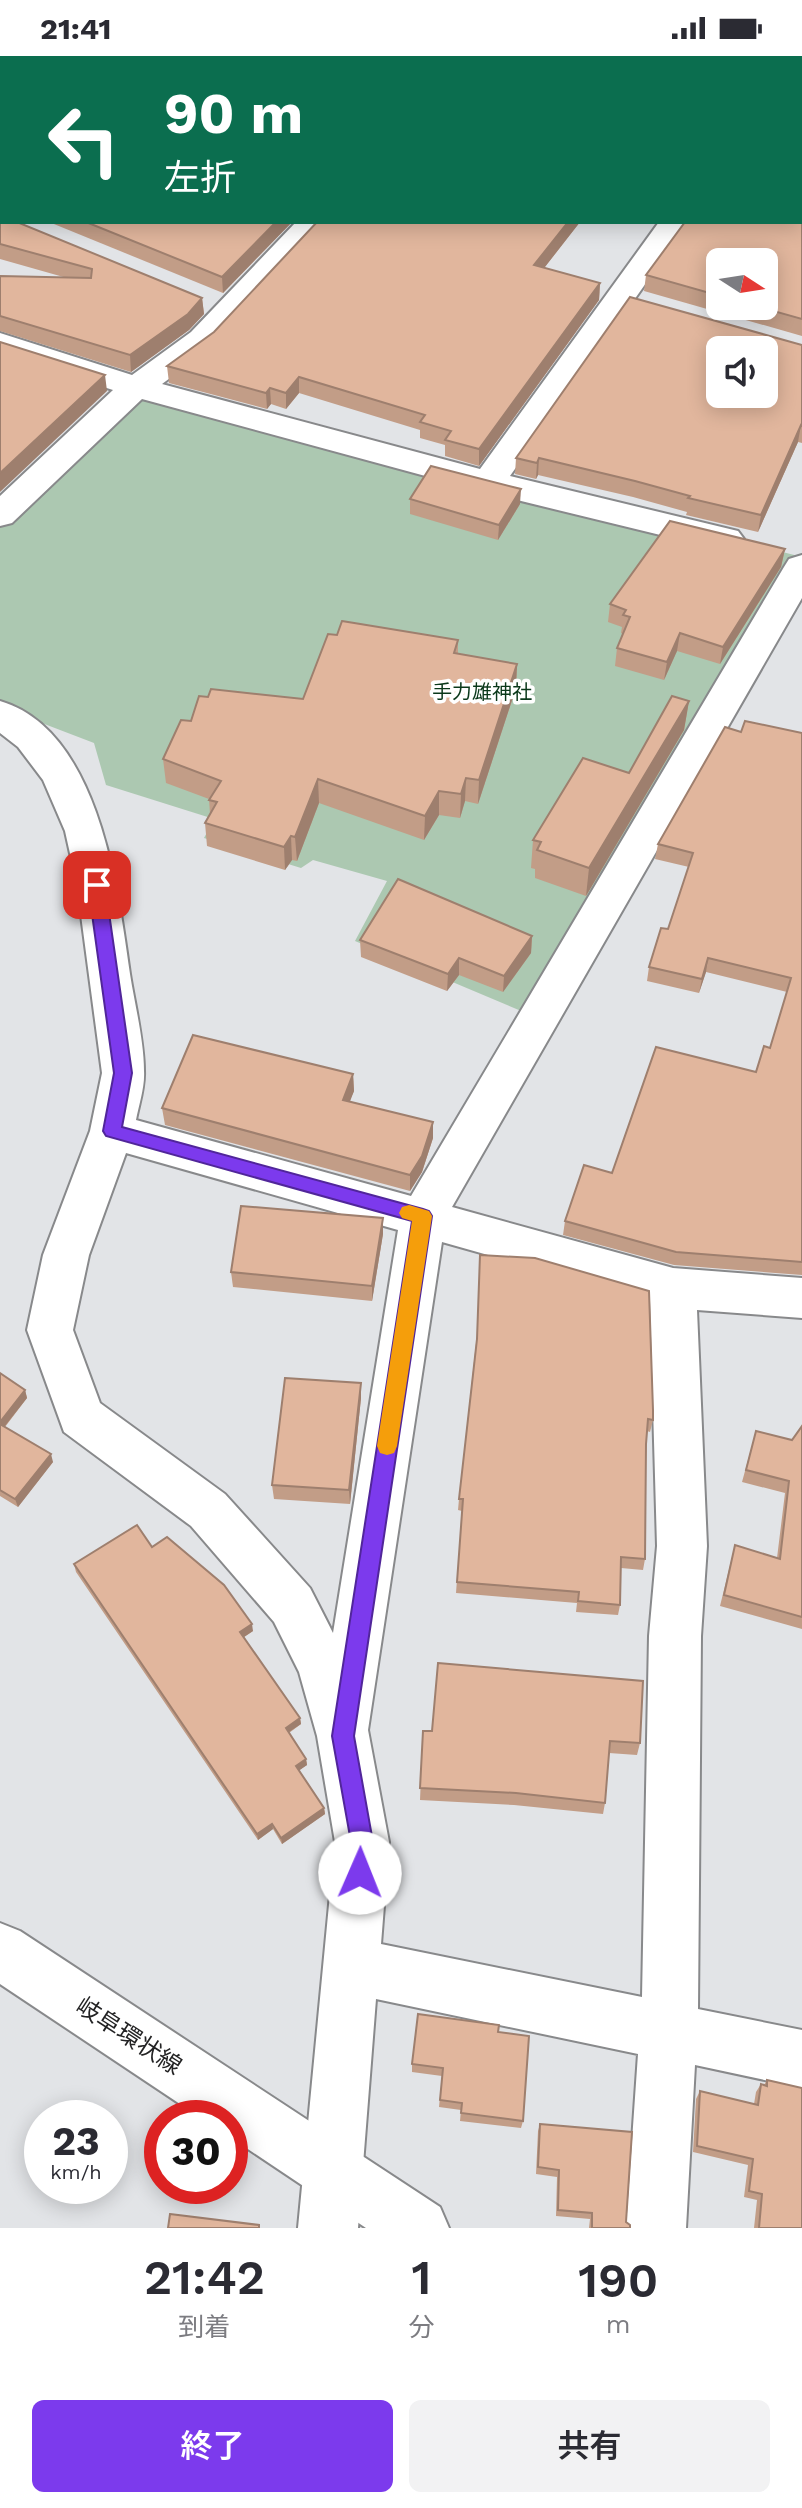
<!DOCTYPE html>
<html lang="ja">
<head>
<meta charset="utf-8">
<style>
  body { margin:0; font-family:"Work Sans","Noto Sans JP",sans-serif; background:#f2f2f3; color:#2b2b33; height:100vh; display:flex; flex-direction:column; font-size:30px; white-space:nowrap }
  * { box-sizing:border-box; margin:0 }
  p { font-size:26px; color:#7c7c81 }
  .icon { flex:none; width:44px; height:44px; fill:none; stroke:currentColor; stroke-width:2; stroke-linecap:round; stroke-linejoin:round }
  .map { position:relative; height:2172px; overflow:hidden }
  .sheet { display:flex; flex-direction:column; background:#fff; flex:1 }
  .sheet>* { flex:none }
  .top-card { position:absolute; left:0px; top:0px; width:802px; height:168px; box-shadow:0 4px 20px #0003; background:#0b6e4f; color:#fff; overflow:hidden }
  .needle { width:52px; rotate:102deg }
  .controls { position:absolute; left:706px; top:192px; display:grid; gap:16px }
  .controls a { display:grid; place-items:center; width:72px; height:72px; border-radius:12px; background:#fff; box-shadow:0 4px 20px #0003; font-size:40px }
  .speed { position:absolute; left:24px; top:2044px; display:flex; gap:16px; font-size:40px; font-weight:700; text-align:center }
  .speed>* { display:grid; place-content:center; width:104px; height:104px; border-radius:50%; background:#fff; box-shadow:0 4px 20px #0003; line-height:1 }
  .speed small { font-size:20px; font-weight:400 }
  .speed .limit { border:12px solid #d22; background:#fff; color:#111 }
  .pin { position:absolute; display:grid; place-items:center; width:68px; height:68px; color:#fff; margin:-34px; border-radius:16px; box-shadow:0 4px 12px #0006 }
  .me { position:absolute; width:88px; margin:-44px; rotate:1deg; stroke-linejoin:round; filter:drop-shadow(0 0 6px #0008) }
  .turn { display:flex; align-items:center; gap:28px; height:168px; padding:0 32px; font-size:36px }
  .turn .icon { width:104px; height:104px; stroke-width:2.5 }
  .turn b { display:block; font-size:56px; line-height:68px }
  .eta { display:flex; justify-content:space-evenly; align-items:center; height:136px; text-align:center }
  .eta b { font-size:48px; font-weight:600; line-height:56px }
  .button { display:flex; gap:16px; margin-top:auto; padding:16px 32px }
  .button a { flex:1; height:92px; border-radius:12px; background:#7c3aed; color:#fff; font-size:32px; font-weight:600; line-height:92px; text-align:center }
  .button a+a { background:#f2f2f3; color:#2b2b33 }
  .status { display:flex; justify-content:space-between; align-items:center; height:56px; padding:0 40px; background:#fff; direction:ltr }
  .status svg { height:22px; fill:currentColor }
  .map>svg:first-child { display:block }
</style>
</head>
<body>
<div class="status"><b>21:41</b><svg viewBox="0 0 49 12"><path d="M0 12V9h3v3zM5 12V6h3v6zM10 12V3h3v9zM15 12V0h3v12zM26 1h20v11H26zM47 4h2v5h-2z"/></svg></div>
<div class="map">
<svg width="802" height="2172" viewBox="0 0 802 2172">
  <rect width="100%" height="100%" fill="#e2e4e7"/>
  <path fill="#acc8b1" d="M 136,331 L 802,501 L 538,962 L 355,885 L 387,825 L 313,804 L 301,812 L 204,782 L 214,763 L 106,729 L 94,687 L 0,651 L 0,459 Z"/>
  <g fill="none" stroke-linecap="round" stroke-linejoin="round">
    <g stroke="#88898b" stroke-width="4">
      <g id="minor">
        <path d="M 296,166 L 328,166 L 213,290 L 162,328 L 480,413 L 659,166 L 689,166 L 510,420 L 738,475 L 744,483 L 738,491 L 726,495 L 488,437 L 142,343 L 12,467 L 0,470 L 0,440 L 113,334 L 0,298 L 0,277 L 132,319 L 191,276 Z"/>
        <path d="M 802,499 L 802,542 L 452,1151 L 673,1212 L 802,1222 L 802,1262 L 697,1254 L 707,1490 L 701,1580 L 698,1953 L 802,1974 L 802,2032 L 695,2009 L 686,2172 L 626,2172 L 638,1998 L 376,1943 L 358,2172 L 298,2172 L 335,1786 L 317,1680 L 299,1616 L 274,1566 L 191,1470 L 64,1376 L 27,1274 L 43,1199 L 90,1075 L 102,1017 L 77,829 L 65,775 L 43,724 L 18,691 L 0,677 L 0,645 C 99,674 118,834 130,918 C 135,950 144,984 144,1015 C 145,1031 139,1048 136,1064 L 411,1140 L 784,511 L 789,503 ZM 126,1097 L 398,1174 L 333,1577 L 310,1532 L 225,1438 L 100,1347 L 73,1274 L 89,1199 ZM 442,1186 L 650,1245 L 657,1490 L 649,1580 L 642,1941 L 381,1888 L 389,1786 L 368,1674 Z"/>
      </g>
    </g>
    <g stroke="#88898b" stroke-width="4">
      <path id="primary" d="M 0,1867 L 20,1875 L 440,2151 L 449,2172 L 366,2172 L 230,2081 L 230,2062 L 201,2062 L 0,1928 Z"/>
    </g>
    <use href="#minor" fill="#fff" fill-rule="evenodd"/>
    <use href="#primary" fill="#fff" fill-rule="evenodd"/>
  </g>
  <g fill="#c29d87" fill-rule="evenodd">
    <path d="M 0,0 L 802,0 L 802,103 L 800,104 L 800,110 L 802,110 L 802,280 L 644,235 L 646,219 L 685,166 L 800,166 L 800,2 L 2,2 L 2,166 L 17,166 L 202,242 L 204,258 L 189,274 L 131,316 L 0,275 L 0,220 L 67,222 L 0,203 ZM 720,206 L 764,206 L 764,250 L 720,250 Z"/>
    <path d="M 49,166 L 292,166 L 223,237 Z"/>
    <path d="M 317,166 L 580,166 L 544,212 L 600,227 L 599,244 L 479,410 L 445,400 L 445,389 L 420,382 L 420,374 L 299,337 L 286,353 L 271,348 L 267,353 L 169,327 L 167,310 L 214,276 Z"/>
    <path d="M 802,289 L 802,387 L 798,386 L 758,476 L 686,459 L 687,456 L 633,441 L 538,419 L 536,423 L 515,418 L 516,402 Z"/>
    <path d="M 410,443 L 520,448 L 498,484 L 410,458 Z"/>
    <path d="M 785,493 L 781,511 L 720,608 L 677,595 L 664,624 L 615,610 L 617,592 L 623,578 L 621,577 L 622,571 L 608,566 L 610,548 Z"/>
    <path d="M 337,579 L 458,584 L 458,598 L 517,608 L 516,632 L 478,748 L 465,745 L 460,762 L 439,759 L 424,784 L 319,747 L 297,805 L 292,804 L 285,814 L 207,790 L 205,767 L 210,758 L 209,743 L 166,727 L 163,703 L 191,665 L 303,643 Z"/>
    <path d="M 689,645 L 684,674 L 586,840 L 535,822 L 535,813 L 531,812 L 533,784 L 629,717 Z"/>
    <path d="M 741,676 L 802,677 L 802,1219 L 674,1209 L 563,1179 L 565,1165 L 612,1117 L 756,1016 L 770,992 L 787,936 L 706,916 L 699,937 L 647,925 L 649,911 L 668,873 L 689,811 L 655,803 L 658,788 Z"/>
    <path d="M 532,880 L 531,897 L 503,936 L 459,919 L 447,935 L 361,901 L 360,884 Z"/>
    <path d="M 353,1018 L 354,1035 L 349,1046 L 433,1082 L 422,1116 L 410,1135 L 165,1069 L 162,1052 Z"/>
    <path d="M 383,1162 L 383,1178 L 372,1245 L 233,1231 L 231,1216 Z"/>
    <path d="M 476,1287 L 653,1364 L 650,1376 L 647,1375 L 646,1388 L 645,1503 L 643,1514 L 621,1512 L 620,1549 L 618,1559 L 576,1556 L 577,1547 L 456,1537 L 462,1455 L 458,1454 L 459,1443 Z"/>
    <path d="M 0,1317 L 25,1334 L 27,1342 L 5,1371 L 53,1406 L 18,1451 L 0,1440 Z"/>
    <path d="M 361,1327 L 361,1342 L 350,1448 L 274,1443 L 272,1429 Z"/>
    <path d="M 802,1370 L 802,1573 L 720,1550 L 735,1489 L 777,1502 L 785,1437 L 742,1426 L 756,1375 L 792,1384 Z"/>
    <path d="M 152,1491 L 253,1575 L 244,1581 L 300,1662 L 301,1668 L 289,1677 L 306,1703 L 307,1709 L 299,1714 L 324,1752 L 325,1758 L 282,1788 L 273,1773 L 258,1784 L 76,1516 L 74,1508 Z"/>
    <path d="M 438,1607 L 640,1687 L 637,1699 L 609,1697 L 605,1747 L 603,1758 L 514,1749 L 420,1744 L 423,1675 L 432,1675 Z"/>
    <path d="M 498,1976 L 523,2065 L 521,2072 L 460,2065 L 461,2054 L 439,2051 L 442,2020 L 412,2016 L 412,2008 Z"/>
    <path d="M 767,2024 L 802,2172 L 754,2172 L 757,2144 L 744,2141 L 748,2109 L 693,2096 L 696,2043 L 700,2035 L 754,2048 L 756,2036 L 761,2028 L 764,2029 Z"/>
    <path d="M 540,2068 L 626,2166 L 630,2172 L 589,2172 L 590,2163 L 556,2160 L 557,2121 L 536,2118 L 538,2075 Z"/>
  </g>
  <g fill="#9e7f6e">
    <path d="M 802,89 L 802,103 L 800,104 L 800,90 Z"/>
    <path d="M 276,166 L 292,166 L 223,237 L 222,221 Z"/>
    <path d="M 568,166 L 580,166 L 534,225 L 534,209 Z"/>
    <path d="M 600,227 L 599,244 L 479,410 L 479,393 Z"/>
    <path d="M 202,242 L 204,258 L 189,274 L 131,316 L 130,299 Z"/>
    <path d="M 105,319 L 107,335 L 0,436 L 0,417 Z"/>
    <path d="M 299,321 L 299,337 L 286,353 L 286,337 Z"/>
    <path d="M 270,332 L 271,348 L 267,353 L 266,337 Z"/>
    <path d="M 801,369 L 798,386 L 758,476 L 761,459 Z"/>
    <path d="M 539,402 L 538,419 L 536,423 L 537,407 Z"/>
    <path d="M 521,433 L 520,448 L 498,484 L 499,469 Z"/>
    <path d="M 785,493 L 781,511 L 720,608 L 723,591 Z"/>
    <path d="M 680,577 L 677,595 L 664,624 L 667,606 Z"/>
    <path d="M 517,608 L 516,632 L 478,748 L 479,724 Z"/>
    <path d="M 689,645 L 684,674 L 586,840 L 589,812 Z"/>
    <path d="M 466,722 L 465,745 L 460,762 L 461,738 Z"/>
    <path d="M 318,723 L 319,747 L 297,805 L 295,781 Z"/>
    <path d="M 439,735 L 439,759 L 424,784 L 425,760 Z"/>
    <path d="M 291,780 L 292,804 L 285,814 L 284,791 Z"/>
    <path d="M 532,880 L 531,897 L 503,936 L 504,920 Z"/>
    <path d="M 459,902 L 459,919 L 447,935 L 448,918 Z"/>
    <path d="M 708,902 L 706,916 L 699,937 L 702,923 Z"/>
    <path d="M 353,1018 L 354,1035 L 344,1061 L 343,1044 Z"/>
    <path d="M 433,1066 L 433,1082 L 422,1116 L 410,1135 L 410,1119 Z"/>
    <path d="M 383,1162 L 383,1178 L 372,1245 L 372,1230 Z"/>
    <path d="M 361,1327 L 361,1342 L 350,1448 L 349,1434 Z"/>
    <path d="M 25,1334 L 27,1342 L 1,1375 L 0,1366 Z"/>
    <path d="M 51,1398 L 53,1406 L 18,1451 L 15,1443 Z"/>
    <path d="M 252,1568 L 253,1575 L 241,1583 L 240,1576 Z"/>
    <path d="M 300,1662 L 301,1668 L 286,1678 L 286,1672 Z"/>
    <path d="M 306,1703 L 307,1709 L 297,1716 L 296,1710 Z"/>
    <path d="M 324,1752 L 325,1758 L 282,1788 L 281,1782 Z"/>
    <path d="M 272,1768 L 273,1773 L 258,1784 L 257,1778 Z"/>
  </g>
  <g fill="#e1b69d" stroke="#9e7f6e" stroke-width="2" fill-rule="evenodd">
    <path d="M 0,0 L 802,0 L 802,89 L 800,90 L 800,2 L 2,2 L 2,17 L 0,16 Z"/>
    <path d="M 2,21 L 2,147 L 0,145 L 0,38 Z"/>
    <path d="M 800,99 L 800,110 L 802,110 L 802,263 L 756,250 L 764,250 L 764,206 L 720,206 L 720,240 L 646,219 L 685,166 L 800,166 Z"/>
    <path d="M 0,159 L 2,160 L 2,166 L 17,166 L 202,242 L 188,258 L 130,299 L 0,260 L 0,220 L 91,222 L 92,213 L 0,188 Z"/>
    <path d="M 86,166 L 276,166 L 222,221 Z"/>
    <path d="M 317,166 L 568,166 L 534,209 L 600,227 L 479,393 L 445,384 L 451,375 L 420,366 L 425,359 L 299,321 L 286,337 L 270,332 L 266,337 L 167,310 L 214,276 Z"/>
    <path d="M 630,241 L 802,289 L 802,370 L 801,369 L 761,459 L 688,442 L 690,440 L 635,425 L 539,402 L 537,407 L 516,402 ZM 720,294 L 764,294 L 764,338 L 720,338 Z"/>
    <path d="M 0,286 L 105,319 L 0,417 Z"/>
    <path d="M 431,410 L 521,433 L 499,469 L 410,443 Z"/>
    <path d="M 670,465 L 785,493 L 723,591 L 680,577 L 667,606 L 617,592 L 630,561 L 623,559 L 626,554 L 610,548 Z"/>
    <path d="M 342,565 L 458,584 L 454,597 L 517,608 L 479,724 L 466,722 L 461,738 L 439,735 L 425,760 L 318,723 L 295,781 L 291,780 L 284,791 L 205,767 L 217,746 L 209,744 L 221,725 L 163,703 L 181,664 L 191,665 L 199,640 L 208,641 L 211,633 L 303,643 L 328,578 L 337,579 Z"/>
    <path d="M 672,640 L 689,645 L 589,812 L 537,794 L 541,786 L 533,784 L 583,702 L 629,717 Z"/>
    <path d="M 745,665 L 802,677 L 802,1206 L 676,1196 L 565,1165 L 584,1109 L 612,1117 L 656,991 L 756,1016 L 764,990 L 770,992 L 791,922 L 708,902 L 702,923 L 649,911 L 661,872 L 668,873 L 693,797 L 658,788 L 725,671 L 741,676 Z"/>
    <path d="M 398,823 L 532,880 L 504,920 L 459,902 L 448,918 L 360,884 Z"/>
    <path d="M 193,979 L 353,1018 L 343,1044 L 433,1066 L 422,1100 L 410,1119 L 162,1052 Z"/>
    <path d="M 241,1150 L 383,1162 L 372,1230 L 231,1216 Z"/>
    <path d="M 480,1199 L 535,1202 L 649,1235 L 653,1354 L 653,1364 L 648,1363 L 646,1388 L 645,1503 L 621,1501 L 620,1549 L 578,1545 L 579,1536 L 457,1526 L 463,1443 L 459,1443 L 477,1283 Z"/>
    <path d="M 0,1317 L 25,1334 L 0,1366 Z"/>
    <path d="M 285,1322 L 361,1327 L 349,1434 L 272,1429 Z"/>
    <path d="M 0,1368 L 51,1398 L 15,1443 L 0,1434 Z"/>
    <path d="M 802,1370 L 802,1561 L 724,1539 L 735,1489 L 780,1503 L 789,1425 L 746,1414 L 756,1375 L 792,1384 Z"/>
    <path d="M 137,1469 L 152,1491 L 167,1481 L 224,1529 L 252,1568 L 240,1576 L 300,1662 L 286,1672 L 306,1703 L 296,1710 L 324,1752 L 281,1782 L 272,1768 L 257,1778 L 74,1508 Z"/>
    <path d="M 438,1607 L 643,1625 L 640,1687 L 610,1685 L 605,1747 L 516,1737 L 420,1732 L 423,1675 L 432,1675 Z"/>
    <path d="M 418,1958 L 499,1969 L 498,1976 L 529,1980 L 523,2065 L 461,2057 L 462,2047 L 440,2044 L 443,2012 L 412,2008 Z"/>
    <path d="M 767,2024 L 802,2032 L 802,2172 L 759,2172 L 762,2138 L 749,2135 L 753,2103 L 697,2090 L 700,2035 L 758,2049 L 761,2028 L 767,2030 Z"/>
    <path d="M 540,2068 L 632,2076 L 626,2166 L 630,2169 L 630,2172 L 592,2172 L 592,2157 L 558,2154 L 559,2114 L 538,2111 Z"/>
    <path d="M 170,2158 L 259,2169 L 259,2172 L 168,2172 Z"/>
  </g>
  <path fill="#7c3aed" stroke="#51269a" stroke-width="2" d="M 97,823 L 105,829 L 132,1017 L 122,1071 L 423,1153 L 429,1155 L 432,1160 L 354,1680 L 373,1786 L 368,1825 L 360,1828 L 352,1825 L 349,1817 L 351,1786 L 332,1680 L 412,1165 L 106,1080 L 103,1075 L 114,1017 L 88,829 Z"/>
  <path fill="#f59e0b" d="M 409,1149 L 429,1155 L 432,1160 L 397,1390 L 394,1397 L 387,1399 L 380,1397 L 377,1390 L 412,1165 L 402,1162 L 399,1157 L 402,1151 Z"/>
  <g text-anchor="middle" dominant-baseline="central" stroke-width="7" stroke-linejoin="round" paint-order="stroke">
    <g font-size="20" fill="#0a381a" stroke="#fff">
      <text x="482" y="636">手力雄神社</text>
    </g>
    <g font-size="24" fill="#232324" stroke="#fff">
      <text transform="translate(129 1980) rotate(33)">岐阜環状線</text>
    </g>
  </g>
</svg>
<div class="controls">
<a><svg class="needle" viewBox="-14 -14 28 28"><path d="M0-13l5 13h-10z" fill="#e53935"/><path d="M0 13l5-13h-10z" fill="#7c7c81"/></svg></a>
<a><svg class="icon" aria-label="sound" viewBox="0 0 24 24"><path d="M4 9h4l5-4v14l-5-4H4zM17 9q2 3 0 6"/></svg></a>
</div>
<div class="speed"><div>23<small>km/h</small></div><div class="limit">30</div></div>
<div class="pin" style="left:97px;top:829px;background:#d93025"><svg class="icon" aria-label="arrive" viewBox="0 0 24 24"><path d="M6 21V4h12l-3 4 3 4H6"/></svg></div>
<svg class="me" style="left:360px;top:1817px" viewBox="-20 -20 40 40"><circle r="19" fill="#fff"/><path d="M0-13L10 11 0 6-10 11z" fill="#7c3aed"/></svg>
<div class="top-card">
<div class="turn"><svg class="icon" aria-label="left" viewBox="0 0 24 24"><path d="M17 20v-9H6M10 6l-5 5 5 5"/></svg><div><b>90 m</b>左折</div></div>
</div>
</div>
<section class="sheet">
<div class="eta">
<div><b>21:42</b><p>到着</p></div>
<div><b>1</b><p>分</p></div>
<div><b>190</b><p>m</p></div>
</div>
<div class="button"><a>終了</a><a>共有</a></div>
</section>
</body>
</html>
